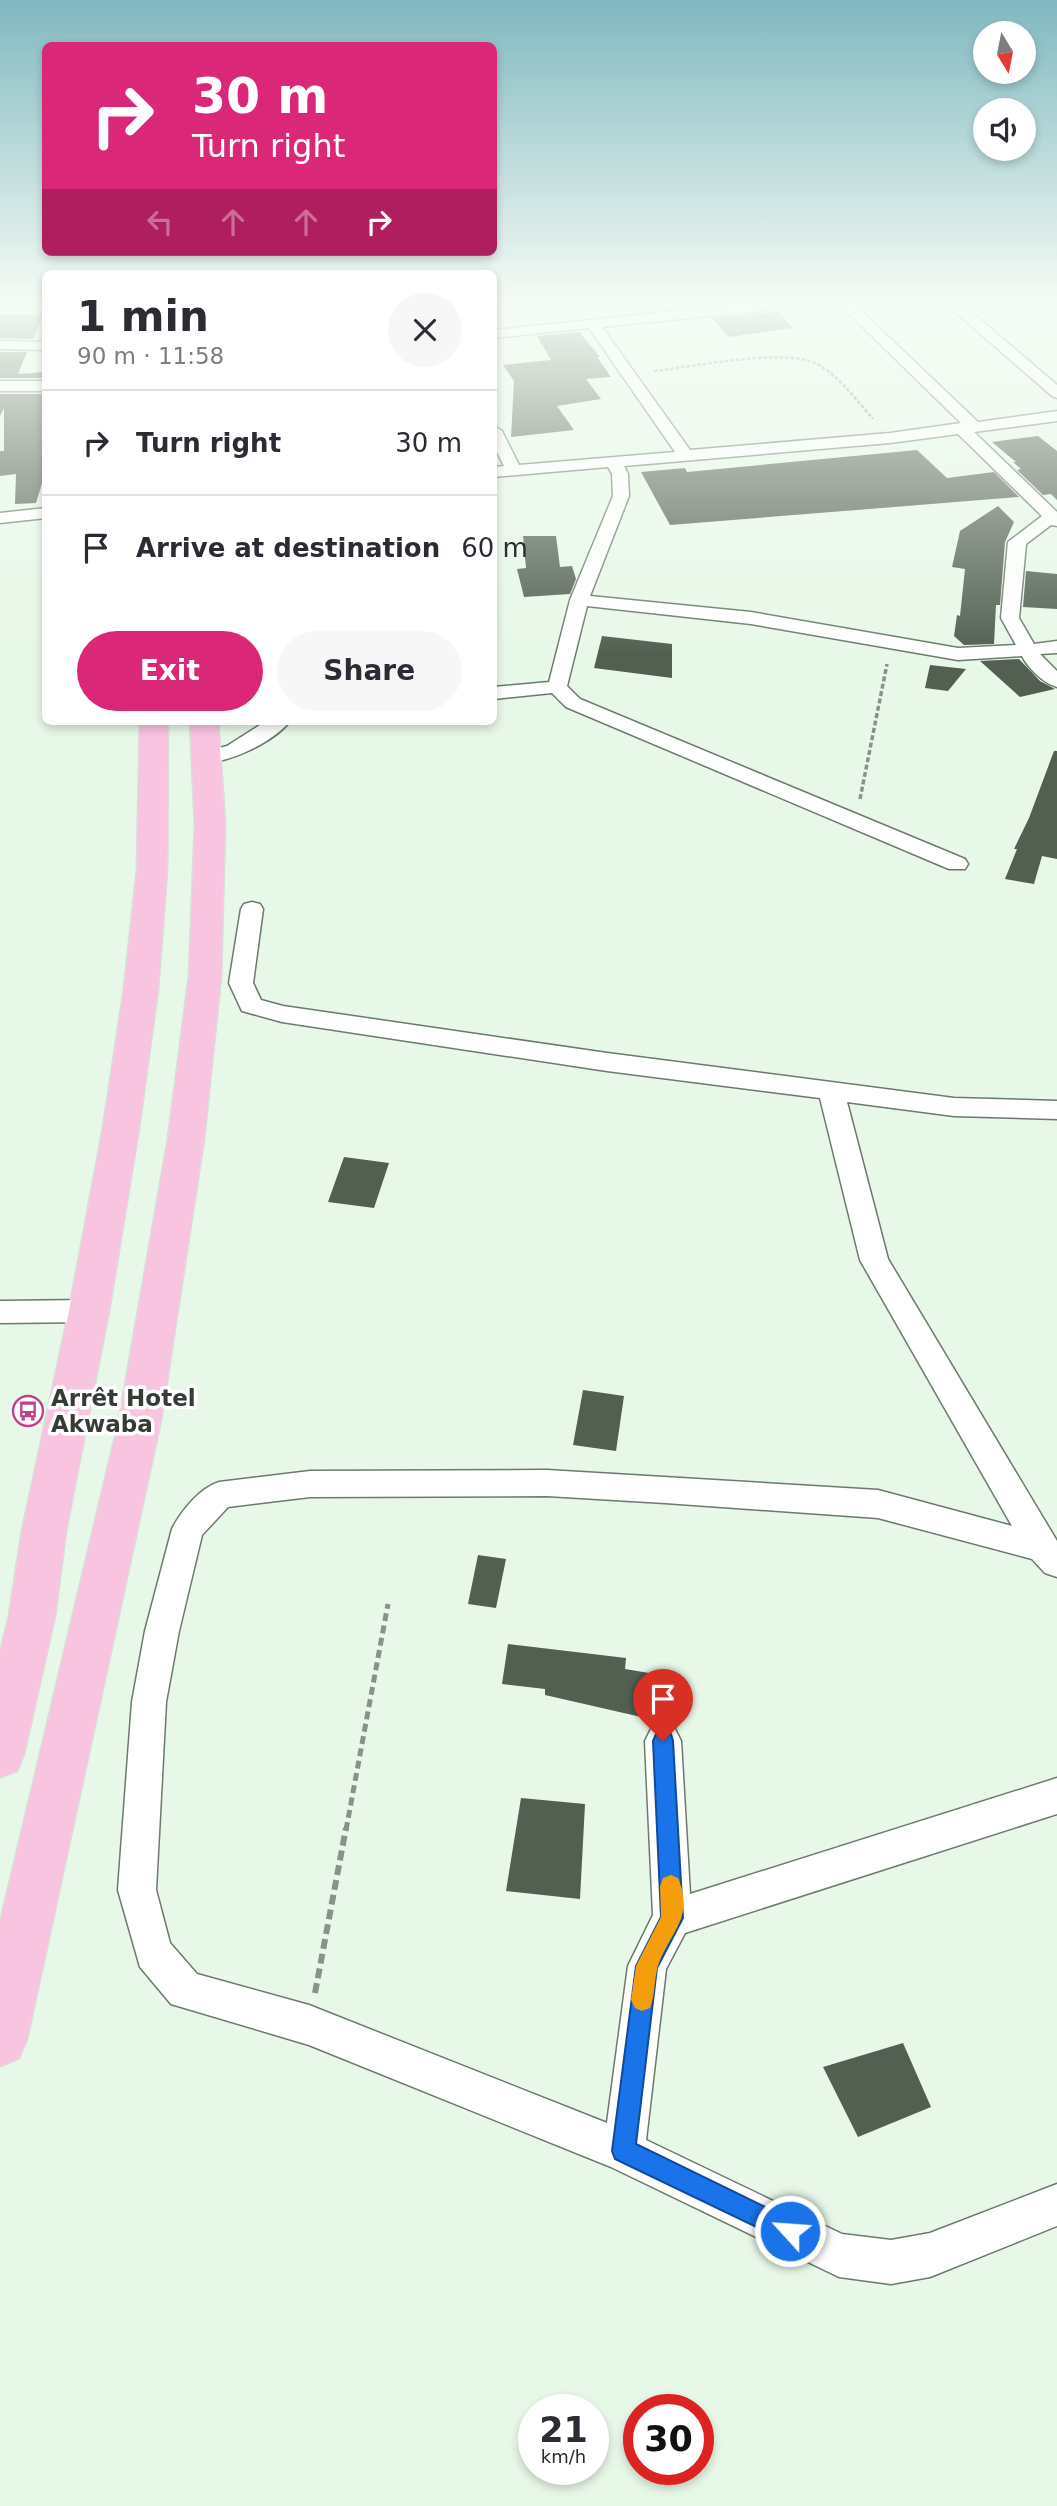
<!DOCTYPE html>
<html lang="en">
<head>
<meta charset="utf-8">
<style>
  body { margin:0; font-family:"DejaVu Sans",sans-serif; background:#f7f7f7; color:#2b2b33; height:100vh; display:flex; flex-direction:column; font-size:26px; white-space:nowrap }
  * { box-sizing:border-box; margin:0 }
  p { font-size:23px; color:#7c7c81 }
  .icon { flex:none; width:38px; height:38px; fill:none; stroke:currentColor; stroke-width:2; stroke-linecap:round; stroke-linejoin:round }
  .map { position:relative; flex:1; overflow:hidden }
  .side { position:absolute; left:42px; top:270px; width:455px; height:455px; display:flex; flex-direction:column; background:#fff; border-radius:10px; box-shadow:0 4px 10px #0003 }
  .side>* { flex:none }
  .hud { position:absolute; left:42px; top:42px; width:455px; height:214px; border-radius:10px; box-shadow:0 4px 10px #0003; background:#db2777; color:#fff; overflow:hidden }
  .needle { width:46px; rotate:170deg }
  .controls { position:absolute; left:973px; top:21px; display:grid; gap:14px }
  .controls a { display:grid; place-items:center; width:63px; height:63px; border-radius:50%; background:#fff; box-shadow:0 4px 10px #0003; font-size:35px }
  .speed { position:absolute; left:518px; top:2394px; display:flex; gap:14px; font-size:35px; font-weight:700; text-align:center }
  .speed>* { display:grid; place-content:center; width:91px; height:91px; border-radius:50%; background:#fff; box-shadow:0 4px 10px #0003; line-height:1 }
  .speed small { font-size:18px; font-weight:400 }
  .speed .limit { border:10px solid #d22; background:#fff; color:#111 }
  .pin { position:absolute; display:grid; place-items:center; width:60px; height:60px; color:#fff; margin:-72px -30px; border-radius:50% 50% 50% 0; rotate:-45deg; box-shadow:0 0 7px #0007 }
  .pin .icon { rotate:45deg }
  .me { position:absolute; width:77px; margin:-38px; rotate:296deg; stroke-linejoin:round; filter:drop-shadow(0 0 5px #0008) }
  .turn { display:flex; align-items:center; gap:24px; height:147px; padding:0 35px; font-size:32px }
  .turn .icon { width:91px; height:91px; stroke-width:2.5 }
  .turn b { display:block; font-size:49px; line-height:60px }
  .lanes { display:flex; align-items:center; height:66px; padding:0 35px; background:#0003; justify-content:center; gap:35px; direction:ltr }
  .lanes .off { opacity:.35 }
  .round { display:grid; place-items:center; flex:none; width:74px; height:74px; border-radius:37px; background:#f7f7f7 }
  .overview { display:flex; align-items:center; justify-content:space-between; height:119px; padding:0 35px }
  h1 { font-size:42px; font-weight:600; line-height:52px }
  .primary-button { display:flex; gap:14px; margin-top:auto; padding:14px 35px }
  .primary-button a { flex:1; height:80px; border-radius:42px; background:#db2777; color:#fff; font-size:28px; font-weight:600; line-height:80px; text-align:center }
  .primary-button a+a { background:#f7f7f7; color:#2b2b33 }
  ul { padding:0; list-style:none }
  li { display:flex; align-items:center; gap:21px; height:105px; padding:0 35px; border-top:2px solid #e1e1e2 }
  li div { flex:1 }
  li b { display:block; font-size:26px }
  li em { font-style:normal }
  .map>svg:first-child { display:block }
</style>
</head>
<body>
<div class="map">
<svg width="1057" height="2506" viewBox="0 0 1057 2506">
  <rect width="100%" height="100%" fill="#e8f8e8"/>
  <g fill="#525f51">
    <path d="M 778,312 L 793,328 L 729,337 L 712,318 Z"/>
    <path d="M 0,315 L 43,315 L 33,339 L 0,338 Z"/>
    <path d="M 579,332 L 600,357 L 597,357 L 611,377 L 586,379 L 601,399 L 557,406 L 574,430 L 511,437 L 514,381 L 503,365 L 551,360 L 537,336 Z"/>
    <path d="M 0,352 L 27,352 L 18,374 L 46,372 L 46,378 L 0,378 Z"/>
    <path d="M 0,394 L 46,394 L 46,470 L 36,503 L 15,504 L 16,474 L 0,476 L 0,451 L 4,451 L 4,408 L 0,416 Z"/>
    <path d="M 1038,436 L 1057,451 L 1057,500 L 1051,494 L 1043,495 L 1017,470 L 1021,469 L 1013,462 L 1016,462 L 992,442 Z"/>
    <path d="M 917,450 L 947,478 L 994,472 L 1019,497 L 670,525 L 641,472 L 685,468 L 687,472 Z"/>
    <path d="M 998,506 L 1014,522 L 1005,542 L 1000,605 L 996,605 L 994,644 L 964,645 L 954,636 L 957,615 L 960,616 L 965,569 L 952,567 L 960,531 Z"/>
    <path d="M 523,536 L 556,536 L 560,567 L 572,566 L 576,579 L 570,594 L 524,597 L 517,569 L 526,568 Z"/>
    <path d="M 1026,571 L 1057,574 L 1057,609 L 1023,607 Z"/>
    <path d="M 602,636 L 672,644 L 672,678 L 594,668 Z"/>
    <path d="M 1019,659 L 1040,681 L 1055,689 L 1020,697 L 980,661 Z"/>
    <path d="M 930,665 L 966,669 L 948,691 L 925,688 Z"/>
    <path d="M 1054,751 L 1057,751 L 1057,859 L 1042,856 L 1034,884 L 1005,879 L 1017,849 L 1014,849 L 1029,818 Z"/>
    <path d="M 344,1157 L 389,1163 L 374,1208 L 328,1202 Z"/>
    <path d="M 583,1390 L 624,1396 L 616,1451 L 573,1445 Z"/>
    <path d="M 478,1555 L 506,1559 L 496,1608 L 468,1604 Z"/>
    <path d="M 508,1644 L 626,1658 L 625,1669 L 661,1675 L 663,1722 L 545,1695 L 545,1689 L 502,1684 Z"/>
    <path d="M 521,1798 L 585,1804 L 580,1899 L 506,1891 Z"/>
    <path d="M 903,2043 L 931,2107 L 858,2137 L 823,2067 Z"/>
  </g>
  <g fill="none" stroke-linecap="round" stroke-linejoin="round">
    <g stroke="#6c7a6c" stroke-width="3">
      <g id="minor">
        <path d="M 753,303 L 803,303 L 796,307 L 602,327 L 690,450 L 890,433 L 961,423 L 838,303 L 853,303 L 978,422 L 1057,411 L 1057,421 L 974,432 L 1057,512 L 1057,526 L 1051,525 L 1026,544 L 1019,618 L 1034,644 L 1057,641 L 1057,653 L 1040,654 L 1057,671 L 1057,687 C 1043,683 1028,668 1022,656 L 958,660 L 751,624 L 587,606 L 567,686 L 580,699 L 965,859 L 968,864 L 965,869 L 949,869 L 566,707 L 552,693 L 494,699 L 494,687 L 549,682 L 570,600 L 613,496 L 612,474 L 608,467 L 494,477 L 494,467 L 504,466 L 494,446 L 494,426 L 502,431 L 519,465 L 675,452 L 589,328 L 494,338 L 494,330 ZM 958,434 L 1042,516 L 1008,542 L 1001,618 L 1016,645 L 958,648 L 751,612 L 590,596 L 629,496 L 628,474 L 624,466 L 890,443 Z"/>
        <path d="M 945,303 L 961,303 L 1057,385 L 1057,398 L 1052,396 Z"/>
        <path d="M 0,341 L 46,342 L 46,350 L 0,349 Z"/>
        <rect x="0" y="381" width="46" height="10"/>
        <path d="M 46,508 L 46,518 L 0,523 L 0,513 Z"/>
        <path d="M 266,721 L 290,721 C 275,741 224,767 200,761 L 197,757 L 200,753 L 227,746 Z"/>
        <path d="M 252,902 L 260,904 L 263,909 L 253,983 L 261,1000 L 283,1006 L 607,1053 L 954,1098 L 1057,1101 L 1057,1119 L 954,1116 L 847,1102 L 888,1259 L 1057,1541 L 1057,1577 L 1045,1573 L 1032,1559 L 878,1518 L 665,1503 L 547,1496 L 310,1497 L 228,1507 L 202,1535 L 179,1631 L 166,1702 L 156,1890 L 170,1943 L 197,1974 L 309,2005 L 607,2123 L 628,1966 L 653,1915 L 645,1741 L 651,1729 L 663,1724 L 675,1729 L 681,1741 L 690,1894 L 1057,1778 L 1057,1814 L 685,1933 L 666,1969 L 646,2140 L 842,2234 L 891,2240 L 930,2233 L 1057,2184 L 1057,2226 L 930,2277 L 891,2284 L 839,2277 L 611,2167 L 309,2045 L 171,2004 L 140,1967 L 118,1890 L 132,1702 L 145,1631 L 172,1529 C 181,1511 200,1488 219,1482 L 310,1471 L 547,1470 L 878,1490 L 1012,1526 L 860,1260 L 820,1098 L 607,1071 L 282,1022 L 242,1011 L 229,983 L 241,909 L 244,904 Z"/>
        <path d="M 89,1300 L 99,1303 L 103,1311 L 99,1319 L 89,1322 L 0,1323 L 0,1301 Z"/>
      </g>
    </g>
    <g stroke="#dbdcdb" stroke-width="3">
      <g id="primary">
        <path d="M 140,721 L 168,721 L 167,870 L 158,989 L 139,1128 L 109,1311 L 66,1531 L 55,1616 L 24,1754 L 17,1771 L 0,1777 L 0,1653 L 9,1616 L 22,1531 L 69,1311 L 103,1128 L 124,989 L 137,870 Z"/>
        <path d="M 190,721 L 218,721 L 225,824 L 221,976 L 204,1139 L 161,1420 L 27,2039 L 19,2058 L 0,2066 L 0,1923 L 119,1420 L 168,1139 L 189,976 L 195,824 Z"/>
      </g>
    </g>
    <path stroke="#889388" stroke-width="2.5" stroke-dasharray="3.5 2" stroke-linecap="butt" d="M 654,371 C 692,367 781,348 815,363 C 838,374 856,400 873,419"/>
    <path stroke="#889388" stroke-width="3.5" stroke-dasharray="5 2.5" stroke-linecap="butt" d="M 860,799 L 887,664"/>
    <path stroke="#889388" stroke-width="5" stroke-dasharray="8 4.5" stroke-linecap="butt" d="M 346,1830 L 388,1604"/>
    <path stroke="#889388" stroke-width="6" stroke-dasharray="10 5" stroke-linecap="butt" d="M 315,1993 L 346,1828"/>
    <use href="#minor" fill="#fff" fill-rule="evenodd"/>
    <use href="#primary" fill="#f9c4e0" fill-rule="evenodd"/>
  </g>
  <linearGradient id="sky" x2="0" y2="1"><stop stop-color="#80b8c0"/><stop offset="0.46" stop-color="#f5fcf5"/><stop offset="1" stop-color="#f5fcf5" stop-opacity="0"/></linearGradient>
  <rect width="1057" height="654" fill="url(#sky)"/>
  <path fill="#1a73e8" stroke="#114b97" stroke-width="2" d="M 663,1731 L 671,1734 L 673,1741 L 683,1918 L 657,1968 L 636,2144 L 798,2223 L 802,2231 L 798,2240 L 790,2243 L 615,2159 L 612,2151 L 636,1966 L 661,1917 L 653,1741 L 656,1734 Z"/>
  <path fill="#f59e0b" d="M 671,1875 L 678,1878 C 696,1920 666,1935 657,1970 C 654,1983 655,1995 650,2008 L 642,2011 L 635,2008 L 631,2000 L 636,1966 L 661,1917 L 660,1886 L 663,1878 Z"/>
  <defs>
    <g id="bus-ring" transform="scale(1.575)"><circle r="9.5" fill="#fff" stroke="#bf408b" stroke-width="1.5"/><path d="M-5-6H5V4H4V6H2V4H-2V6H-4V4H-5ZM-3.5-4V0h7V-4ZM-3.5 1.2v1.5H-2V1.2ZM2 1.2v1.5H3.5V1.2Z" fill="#bf408b"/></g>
  </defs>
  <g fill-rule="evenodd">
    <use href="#bus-ring" x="28" y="1411"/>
  </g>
  <g text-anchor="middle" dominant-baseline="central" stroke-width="7" stroke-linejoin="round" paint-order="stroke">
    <g font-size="23" font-weight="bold" fill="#353b35" stroke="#fff" text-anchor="start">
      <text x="51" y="1398">Arrêt Hotel<tspan x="51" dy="26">Akwaba</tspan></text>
    </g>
  </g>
</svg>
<div class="controls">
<a><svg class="needle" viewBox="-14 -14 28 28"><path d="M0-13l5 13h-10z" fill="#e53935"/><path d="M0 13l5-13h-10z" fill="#7c7c81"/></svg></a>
<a><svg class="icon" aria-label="sound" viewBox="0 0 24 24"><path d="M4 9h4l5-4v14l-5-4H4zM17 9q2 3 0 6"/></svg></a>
</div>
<div class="speed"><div>21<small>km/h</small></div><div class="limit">30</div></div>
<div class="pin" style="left:663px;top:1741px;background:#d93025"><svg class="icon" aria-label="arrive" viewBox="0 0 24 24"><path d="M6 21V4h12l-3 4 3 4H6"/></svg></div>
<svg class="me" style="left:790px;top:2231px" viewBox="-20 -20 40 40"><circle r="17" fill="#1a73e8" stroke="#fff" stroke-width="3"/><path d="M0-11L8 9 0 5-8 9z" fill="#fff"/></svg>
<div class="hud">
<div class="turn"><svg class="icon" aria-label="right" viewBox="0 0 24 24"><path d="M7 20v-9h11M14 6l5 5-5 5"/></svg><div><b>30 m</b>Turn right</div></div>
<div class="lanes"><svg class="icon off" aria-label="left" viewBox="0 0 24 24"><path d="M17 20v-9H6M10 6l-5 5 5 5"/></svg><svg class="icon off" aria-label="ahead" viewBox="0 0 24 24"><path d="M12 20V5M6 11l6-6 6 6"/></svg><svg class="icon off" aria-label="ahead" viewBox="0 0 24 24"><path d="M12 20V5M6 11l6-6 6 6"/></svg><svg class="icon" aria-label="right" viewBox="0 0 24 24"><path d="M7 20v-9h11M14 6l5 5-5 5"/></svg></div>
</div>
<section class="side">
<div class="overview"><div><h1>1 min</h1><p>90 m · 11:58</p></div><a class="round"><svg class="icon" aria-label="close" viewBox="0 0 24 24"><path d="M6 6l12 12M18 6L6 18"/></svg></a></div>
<ul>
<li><svg class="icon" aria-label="right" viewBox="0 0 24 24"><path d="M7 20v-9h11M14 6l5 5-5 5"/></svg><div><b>Turn right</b></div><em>30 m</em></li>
<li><svg class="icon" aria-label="arrive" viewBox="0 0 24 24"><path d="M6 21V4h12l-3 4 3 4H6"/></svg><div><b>Arrive at destination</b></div><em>60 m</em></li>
</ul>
<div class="primary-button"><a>Exit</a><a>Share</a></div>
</section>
</div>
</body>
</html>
